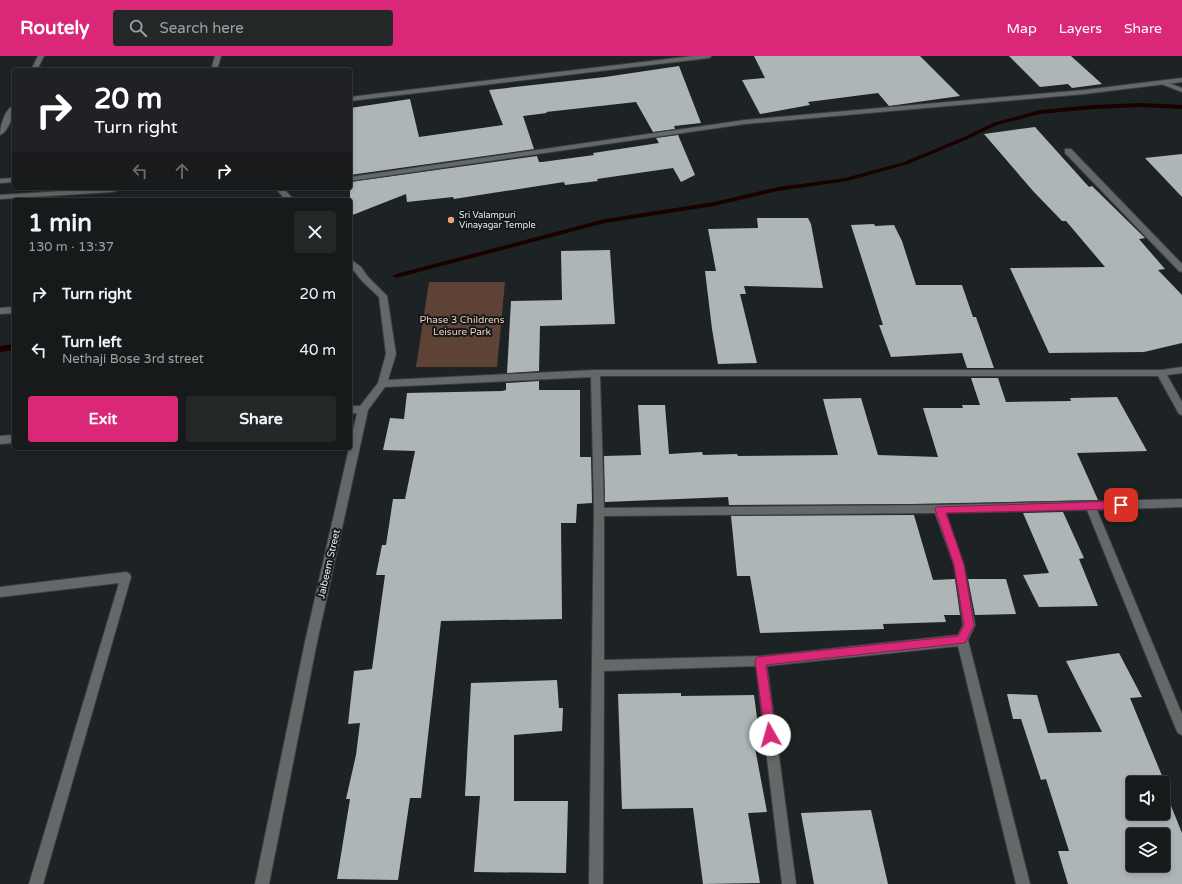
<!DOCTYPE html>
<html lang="en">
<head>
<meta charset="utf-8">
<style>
  body { margin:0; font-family:"Varela Round",sans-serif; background:#232728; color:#f1f3f6; height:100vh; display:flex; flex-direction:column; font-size:15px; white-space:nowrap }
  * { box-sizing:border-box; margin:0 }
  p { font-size:13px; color:#9ea1a3 }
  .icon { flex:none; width:22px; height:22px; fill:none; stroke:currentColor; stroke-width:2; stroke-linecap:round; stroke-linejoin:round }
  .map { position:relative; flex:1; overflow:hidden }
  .sheet { position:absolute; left:12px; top:142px; width:340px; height:252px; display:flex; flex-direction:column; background:#161a1b; border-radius:4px; box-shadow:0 2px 6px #0003,0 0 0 1px #35383a }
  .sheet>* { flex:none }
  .hud { position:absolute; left:12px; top:12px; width:340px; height:122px; border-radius:4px; box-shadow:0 2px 6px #0003,0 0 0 1px #35383a; background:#202124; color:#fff; overflow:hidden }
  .controls { position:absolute; left:1126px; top:720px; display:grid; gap:8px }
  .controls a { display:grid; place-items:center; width:44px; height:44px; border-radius:4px; background:#161a1b; box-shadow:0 2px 6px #0003,0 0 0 1px #35383a; font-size:20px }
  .pin { position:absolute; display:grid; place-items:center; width:34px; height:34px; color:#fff; margin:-17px; border-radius:8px; box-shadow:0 2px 6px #0006 }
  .me { position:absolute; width:44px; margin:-22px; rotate:353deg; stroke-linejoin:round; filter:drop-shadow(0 0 3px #0008) }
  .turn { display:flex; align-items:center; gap:14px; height:84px; padding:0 16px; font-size:18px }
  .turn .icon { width:52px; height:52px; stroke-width:2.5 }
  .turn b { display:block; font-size:28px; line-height:34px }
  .lanes { display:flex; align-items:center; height:38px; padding:0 16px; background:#0003; justify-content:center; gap:20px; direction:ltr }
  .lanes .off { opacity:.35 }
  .round { display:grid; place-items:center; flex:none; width:42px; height:42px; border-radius:4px; background:#232728 }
  .overview { display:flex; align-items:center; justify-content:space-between; height:68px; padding:0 16px }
  h1 { font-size:24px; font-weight:800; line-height:30px }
  .cta { display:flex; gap:8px; margin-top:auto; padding:8px 16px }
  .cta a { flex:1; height:46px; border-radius:4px; background:#db2777; color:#fff; font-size:16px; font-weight:800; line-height:46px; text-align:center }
  .cta a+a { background:#232728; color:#f1f3f6 }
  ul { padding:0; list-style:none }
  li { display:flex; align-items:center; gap:12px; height:56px; padding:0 16px }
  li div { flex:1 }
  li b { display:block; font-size:15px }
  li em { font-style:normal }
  header { display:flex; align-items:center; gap:24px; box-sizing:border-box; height:56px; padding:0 20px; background:#db2777; color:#fff }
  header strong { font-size:19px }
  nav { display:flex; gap:22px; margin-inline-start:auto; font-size:14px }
  .search { width:280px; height:36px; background:#232728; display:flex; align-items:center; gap:10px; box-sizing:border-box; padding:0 14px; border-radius:4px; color:#9ea1a3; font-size:15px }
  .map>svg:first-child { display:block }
</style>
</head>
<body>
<header>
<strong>Routely</strong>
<div class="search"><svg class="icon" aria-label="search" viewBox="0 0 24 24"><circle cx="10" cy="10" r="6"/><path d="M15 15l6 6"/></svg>Search here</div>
<nav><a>Map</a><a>Layers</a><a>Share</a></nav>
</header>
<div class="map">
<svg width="1182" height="828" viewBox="0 0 1182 828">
  <rect width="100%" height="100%" fill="#1d2324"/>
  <path fill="#5f4236" d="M 429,226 L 505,226 L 497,311 L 416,311 Z"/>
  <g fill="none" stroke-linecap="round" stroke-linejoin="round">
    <g fill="#1b0000" fill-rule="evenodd">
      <path d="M 1141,47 L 1182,49 L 1182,53 L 1141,51 L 1093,53 L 1040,58 L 997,69 L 968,83 L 908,108 L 848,125 L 778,135 L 714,150 L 605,167 L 396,222 L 392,220 L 396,218 L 605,163 L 714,146 L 778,131 L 845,122 L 904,106 L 964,81 L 993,67 L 1040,54 L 1093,49 Z"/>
      <path d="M 14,288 L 14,294 L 0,296 L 0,290 Z"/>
    </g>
  </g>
  <g fill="#adb5b6" fill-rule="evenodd">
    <path d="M 754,0 L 920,0 L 960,40 L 889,50 L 878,37 L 808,46 L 810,49 L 760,58 L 742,24 L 765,22 Z"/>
    <path d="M 1009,0 L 1071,0 L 1102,28 L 1072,32 L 1068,28 L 1040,31 Z"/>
    <path d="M 679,10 L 701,67 L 674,70 L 675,73 L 653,76 L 636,46 L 546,56 L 547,57 L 523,60 L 534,93 L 350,119 L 350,52 L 410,43 L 419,81 L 503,69 L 489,34 L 605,21 Z"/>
    <path d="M 1035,71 L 1089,131 L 1092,130 L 1145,182 L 1139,183 L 1165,213 L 1158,214 L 1182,239 L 1182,287 L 1144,296 L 1049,297 L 1010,212 L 1105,211 L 1066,165 L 1062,165 L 1033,135 L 984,78 Z"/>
    <path d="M 678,79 L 695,119 L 681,126 L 673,112 L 597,123 L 598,125 L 565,129 L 564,126 L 454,143 L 453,141 L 407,146 L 406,138 L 350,160 L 350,126 L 537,100 L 539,106 L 542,106 L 594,99 L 593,97 L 659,87 L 656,82 Z"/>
    <path d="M 1182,98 L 1182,141 L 1145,102 Z"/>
    <path d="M 757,162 L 808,162 L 811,168 L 823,232 L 744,230 L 746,238 L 740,238 L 757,307 L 718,308 L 712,273 L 705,215 L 716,215 L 708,173 L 758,172 Z"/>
    <path d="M 874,168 L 875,170 L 894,169 L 902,185 L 916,229 L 962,229 L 973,261 L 976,261 L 994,312 L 967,312 L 962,297 L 891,301 L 879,269 L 883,269 L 851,169 Z"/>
    <path d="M 610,194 L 615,268 L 540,270 L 539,315 L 507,317 L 511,245 L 562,244 L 561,195 Z"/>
    <path d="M 971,322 L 998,322 L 1006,346 L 1071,345 L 1070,342 L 1117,341 L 1147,395 L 1077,397 L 1098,444 L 911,448 L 729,449 L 728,441 L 605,446 L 604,400 L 641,399 L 638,349 L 665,349 L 669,398 L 702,396 L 703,399 L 737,398 L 738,400 L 838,399 L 823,343 L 861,342 L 878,399 L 938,401 L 923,352 L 963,352 L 962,349 L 980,349 Z"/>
    <path d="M 539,325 L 539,334 L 580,334 L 580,401 L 591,401 L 592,447 L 577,448 L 576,467 L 561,467 L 562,563 L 441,565 L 421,742 L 410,742 L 398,824 L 337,823 L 350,743 L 346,743 L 356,699 L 360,667 L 348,668 L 354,615 L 372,613 L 385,519 L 376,519 L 382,489 L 386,489 L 393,443 L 405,443 L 415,395 L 383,394 L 390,362 L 404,363 L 407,337 L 502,335 L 506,334 L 506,327 Z"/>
    <path d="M 1063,456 L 1084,502 L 1079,503 L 1098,550 L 1039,551 L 1023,519 L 1049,517 L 1023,457 Z"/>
    <path d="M 914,459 L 933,524 L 955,523 L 960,559 L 944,559 L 946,566 L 883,568 L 884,573 L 760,577 L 750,520 L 737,520 L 731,460 Z"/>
    <path d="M 968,523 L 1006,523 L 1016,558 L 975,559 Z"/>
    <path d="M 1119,597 L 1142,641 L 1130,642 L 1165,727 L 1133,727 L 1133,757 L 1163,757 L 1163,730 L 1182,777 L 1182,828 L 1068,828 L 1058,795 L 1069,795 L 1046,723 L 1041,724 L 1021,663 L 1013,663 L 1007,638 L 1037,639 L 1048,677 L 1102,676 L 1066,605 ZM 1133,779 L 1163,779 L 1163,809 L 1133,809 Z"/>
    <path d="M 557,624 L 559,652 L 563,652 L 562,675 L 514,679 L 514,745 L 568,745 L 566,817 L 474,816 L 480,740 L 465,740 L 471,627 Z"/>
    <path d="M 681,637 L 681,640 L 754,639 L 761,692 L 755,692 L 767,756 L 748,757 L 760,827 L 703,828 L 693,752 L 622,753 L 618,638 Z"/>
    <path d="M 871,754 L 888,828 L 814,828 L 801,757 Z"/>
  </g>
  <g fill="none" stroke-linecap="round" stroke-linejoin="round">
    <g stroke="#393f3f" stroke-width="2">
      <path id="service" d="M 1159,25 L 1163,25 L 1182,32 L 1182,36 L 1159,27 Z"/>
    </g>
    <g stroke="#393f3f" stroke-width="2">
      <g id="minor">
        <path d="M 38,0 L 44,0 L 37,14 L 31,14 Z"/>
        <path d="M 215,0 L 221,0 L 217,14 L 211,14 Z"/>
        <path d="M 693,0 L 712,0 L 709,2 L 350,45 L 350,41 Z"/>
        <path d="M 1182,22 L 1182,26 L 1084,38 L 745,68 L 350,125 L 350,121 L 745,64 L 1084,34 Z"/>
        <path d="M 14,49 C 14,58 9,75 0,79 C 0,70 5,53 14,49 Z"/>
        <path d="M 1065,93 L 1071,93 L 1182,208 L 1182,216 L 1179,215 L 1065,97 Z"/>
        <path d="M 14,122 L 14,126 L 0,127 L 0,123 Z"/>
        <path d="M 107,132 L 124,132 L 112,136 L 0,143 L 0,139 Z"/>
        <path d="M 275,132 L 283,132 L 294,144 L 286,144 Z"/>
        <path d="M 350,203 L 361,211 L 368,221 L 387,240 L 396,298 L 388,324 L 595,314 L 1161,314 L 1182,311 L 1182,317 L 1167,319 L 1182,346 L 1182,359 L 1179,358 L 1158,320 L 600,320 L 604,452 L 939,449 L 1182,443 L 1182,451 L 1097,454 L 1182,658 L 1182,679 L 1178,677 L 1176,673 L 1087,454 L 946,457 L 964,509 L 975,569 L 968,584 L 1030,828 L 1016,828 L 958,590 L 767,610 L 796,828 L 782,828 L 756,610 L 604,615 L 603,828 L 589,828 L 594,456 L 591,321 L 385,331 L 368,354 L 317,586 L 269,828 L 255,828 L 305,586 L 357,357 L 350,358 L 350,350 L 360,350 L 378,327 L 386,298 L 379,241 L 362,225 L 350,210 ZM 935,457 L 954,509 L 963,569 L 958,579 L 761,600 L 604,604 L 604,460 Z"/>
        <path d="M 14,251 L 14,257 L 0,258 L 0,252 Z"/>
        <path d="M 14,379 L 14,387 L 0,388 L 0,380 Z"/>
        <path d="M 126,516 L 130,518 L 131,521 L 43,828 L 29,828 L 119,527 L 0,541 L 0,531 Z"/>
      </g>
    </g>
    <use href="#service" fill="#646868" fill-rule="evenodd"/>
    <use href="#minor" fill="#646868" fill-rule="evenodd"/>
  </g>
  <path fill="#db2777" stroke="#8e194d" d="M 1121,445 L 1124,447 L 1126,449 L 1124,452 L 1121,453 L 946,457 L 964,509 L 974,569 L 965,587 L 766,609 L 776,679 L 774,683 L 770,685 L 766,683 L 755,605 L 757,601 L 958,580 L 964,569 L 954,509 L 935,453 L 936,451 Z"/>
  <circle fill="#f2a17e" stroke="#141a1b" stroke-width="1.5" cx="451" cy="164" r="4"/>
  <g text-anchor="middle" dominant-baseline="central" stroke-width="4" stroke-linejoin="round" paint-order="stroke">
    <g font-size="9" fill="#e4e8e8" stroke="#141a1b" text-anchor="start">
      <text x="459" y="159">Sri Valampuri<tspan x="459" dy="10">Vinayagar Temple</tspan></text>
    </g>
    <g font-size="10" fill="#f7cbb9" stroke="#141a1b">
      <text x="462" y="264">Phase 3 Childrens<tspan x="462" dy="12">Leisure Park</tspan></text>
    </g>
    <g font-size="10" fill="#e4e8e8" stroke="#141a1b">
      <text transform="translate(329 508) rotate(-77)">Jaibeem Street</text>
    </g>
  </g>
</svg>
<div class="controls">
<a><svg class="icon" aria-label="sound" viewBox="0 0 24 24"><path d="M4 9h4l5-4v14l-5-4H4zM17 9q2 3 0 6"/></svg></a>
<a><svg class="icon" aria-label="layers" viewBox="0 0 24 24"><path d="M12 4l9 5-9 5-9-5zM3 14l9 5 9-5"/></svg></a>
</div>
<div class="pin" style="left:1121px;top:449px;background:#d93025"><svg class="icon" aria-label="arrive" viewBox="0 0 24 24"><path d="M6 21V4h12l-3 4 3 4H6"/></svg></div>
<svg class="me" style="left:770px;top:679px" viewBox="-20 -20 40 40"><circle r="19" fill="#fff"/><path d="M0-13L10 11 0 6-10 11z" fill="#db2777"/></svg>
<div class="hud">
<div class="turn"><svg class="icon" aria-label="right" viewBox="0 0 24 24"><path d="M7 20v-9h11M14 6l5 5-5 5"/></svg><div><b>20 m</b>Turn right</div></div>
<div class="lanes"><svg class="icon off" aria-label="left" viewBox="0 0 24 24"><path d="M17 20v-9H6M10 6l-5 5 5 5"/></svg><svg class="icon off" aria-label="ahead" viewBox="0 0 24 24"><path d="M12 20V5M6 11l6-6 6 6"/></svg><svg class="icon" aria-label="right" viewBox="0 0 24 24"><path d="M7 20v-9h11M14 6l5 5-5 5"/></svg></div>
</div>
<section class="sheet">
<div class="overview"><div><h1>1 min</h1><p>130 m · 13:37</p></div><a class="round"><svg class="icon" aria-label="close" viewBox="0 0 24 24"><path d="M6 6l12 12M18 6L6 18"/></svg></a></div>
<ul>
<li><svg class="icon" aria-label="right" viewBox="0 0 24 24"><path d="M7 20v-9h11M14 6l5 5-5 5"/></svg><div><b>Turn right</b></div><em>20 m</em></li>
<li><svg class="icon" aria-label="left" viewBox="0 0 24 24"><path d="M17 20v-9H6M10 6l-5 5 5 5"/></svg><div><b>Turn left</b><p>Nethaji Bose 3rd street</p></div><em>40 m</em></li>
</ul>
<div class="cta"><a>Exit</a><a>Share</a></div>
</section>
</div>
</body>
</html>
